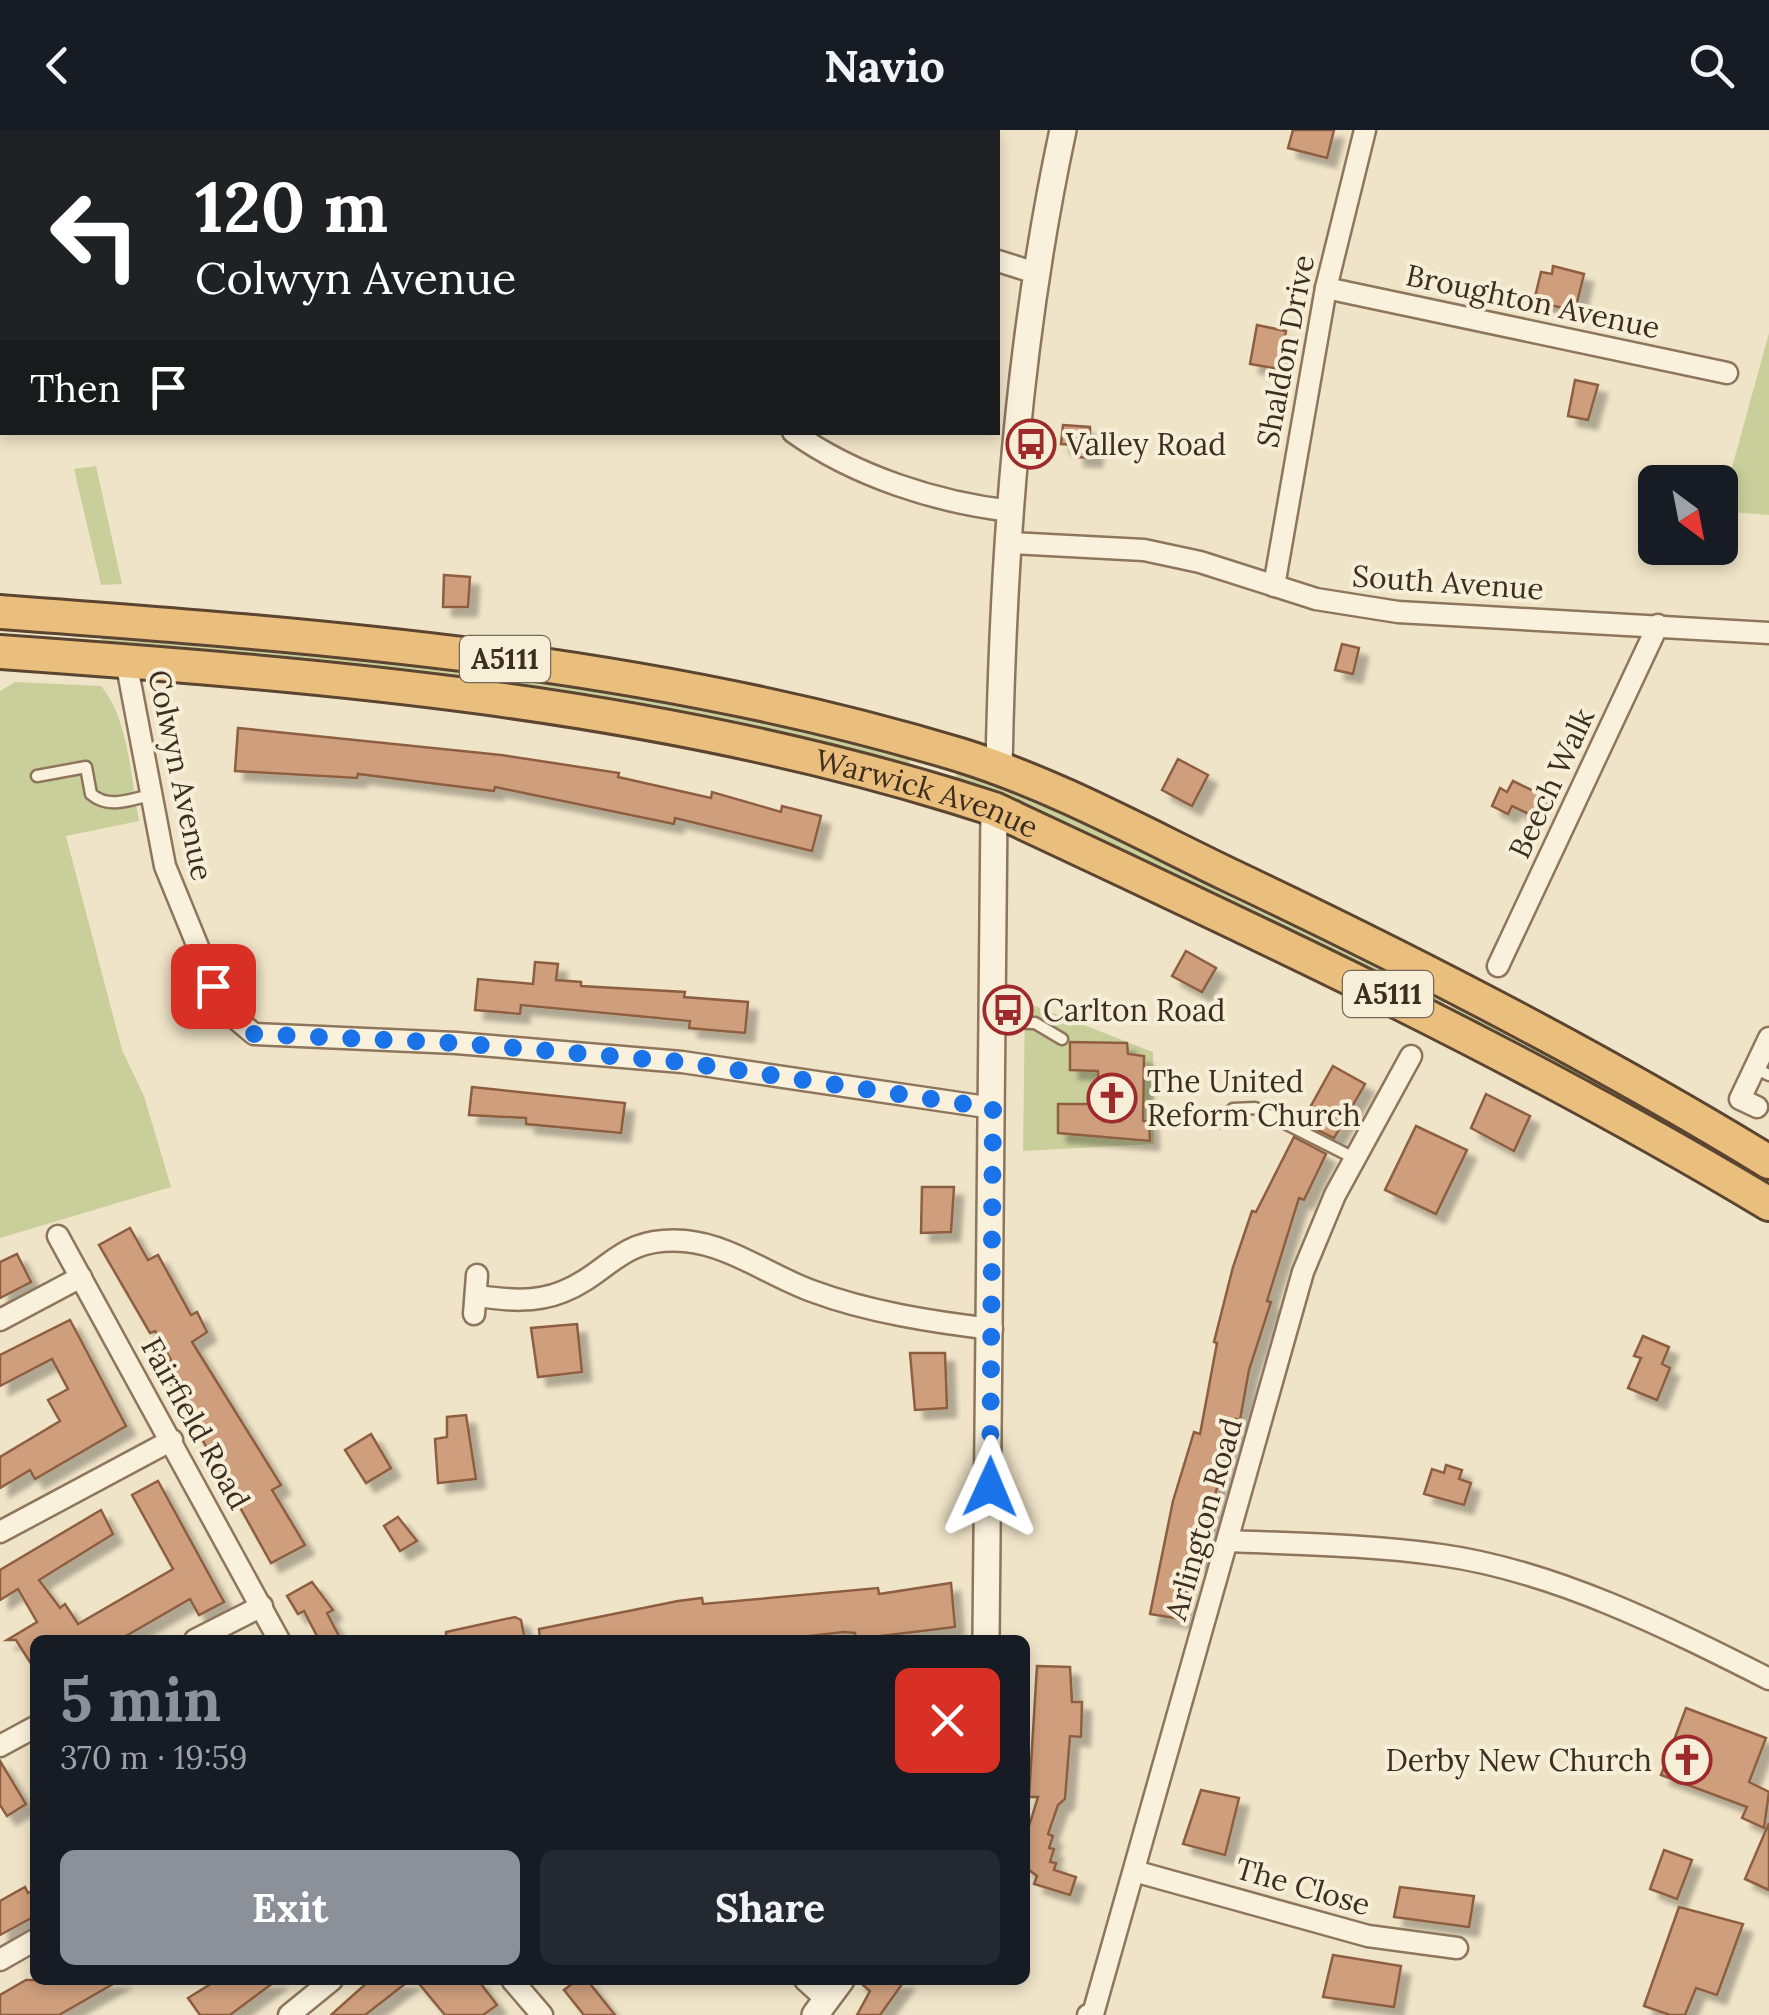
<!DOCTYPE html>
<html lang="en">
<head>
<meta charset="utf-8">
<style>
  body { margin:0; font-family:Lora,serif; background:#242831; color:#f1f3f6; height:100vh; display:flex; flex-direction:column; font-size:38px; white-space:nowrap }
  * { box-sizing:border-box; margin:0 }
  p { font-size:32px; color:#9ea1a6 }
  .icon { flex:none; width:55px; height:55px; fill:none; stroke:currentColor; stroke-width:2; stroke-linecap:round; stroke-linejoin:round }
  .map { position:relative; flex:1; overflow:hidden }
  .details { position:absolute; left:30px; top:1505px; width:1000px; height:350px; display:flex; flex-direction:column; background:#171b24; border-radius:15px; box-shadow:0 5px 15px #0003 }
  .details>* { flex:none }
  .guide { position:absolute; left:0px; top:0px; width:1000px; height:305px; box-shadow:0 5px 15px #0003; background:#202124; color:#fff; overflow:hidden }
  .needle { width:65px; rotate:148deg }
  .fabs { position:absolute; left:1638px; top:335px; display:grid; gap:20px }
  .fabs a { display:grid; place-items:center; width:100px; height:100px; border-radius:15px; background:#171b24; box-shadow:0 5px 15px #0003; font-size:50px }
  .pin { position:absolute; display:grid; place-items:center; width:85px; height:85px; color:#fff; margin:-42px; border-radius:20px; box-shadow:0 5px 15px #0006 }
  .me { position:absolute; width:110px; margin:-55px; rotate:1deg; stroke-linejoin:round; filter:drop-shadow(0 0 8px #0008) }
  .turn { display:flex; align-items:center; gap:35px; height:210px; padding:0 30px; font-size:45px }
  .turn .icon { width:130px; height:130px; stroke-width:2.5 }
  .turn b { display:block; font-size:70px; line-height:85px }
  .then { display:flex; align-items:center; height:95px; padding:0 30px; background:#0003; gap:20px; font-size:38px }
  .round { display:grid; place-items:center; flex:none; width:105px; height:105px; border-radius:15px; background:#242831 }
  .headline { display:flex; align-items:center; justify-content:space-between; height:170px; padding:0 30px }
  h1 { font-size:60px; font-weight:700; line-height:75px; color:#8c9099 }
  .button { display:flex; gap:20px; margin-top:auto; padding:20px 30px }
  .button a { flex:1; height:115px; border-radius:15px; background:#8c9099; color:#fff; font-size:40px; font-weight:700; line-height:115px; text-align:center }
  .button a+a { background:#242831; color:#f1f3f6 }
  header { display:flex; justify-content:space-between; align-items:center; height:130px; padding:0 30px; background:#171b24; font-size:45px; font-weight:700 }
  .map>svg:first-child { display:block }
</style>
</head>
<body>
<header><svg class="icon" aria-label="back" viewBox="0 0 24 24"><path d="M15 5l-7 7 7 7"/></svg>Navio<svg class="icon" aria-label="search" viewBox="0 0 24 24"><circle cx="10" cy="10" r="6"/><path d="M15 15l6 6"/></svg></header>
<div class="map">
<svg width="1769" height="1885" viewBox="0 0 1769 1885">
  <defs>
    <filter id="shadow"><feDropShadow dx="9" dy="9" stdDeviation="2.5" flood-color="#0004"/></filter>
  </defs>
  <rect width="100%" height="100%" fill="#f0e4c8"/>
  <g fill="#c9cf9b">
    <path d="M 1769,203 L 1769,385 L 1720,381 Z"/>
    <path d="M 96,336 L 122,454 L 101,455 L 74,339 Z"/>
    <path d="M 102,504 L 412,531 L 700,575 L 911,626 L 907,640 L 101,519 Z"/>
    <path d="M 15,552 L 101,556 C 129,589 131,650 139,691 L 66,706 L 122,920 L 144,966 L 171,1057 L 0,1108 L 0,561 Z"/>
    <path d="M 958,639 L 1025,662 L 1449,864 L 1442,879 L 954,654 Z"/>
    <path d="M 1456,867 L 1664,984 L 1663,989 L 1658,993 L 1449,882 Z"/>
    <path d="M 1025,872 L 1153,922 L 1154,1014 L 1023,1021 Z"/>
  </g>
  <g fill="#cf9f7d" stroke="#8d5f41" stroke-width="2.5" filter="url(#shadow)">
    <path d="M 1293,0 L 1334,0 L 1327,28 L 1288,18 Z"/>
    <path d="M 1553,136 L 1584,144 L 1575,181 L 1534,171 L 1541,142 L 1552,144 Z"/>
    <path d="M 1257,195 L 1286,201 L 1279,239 L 1250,234 Z"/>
    <path d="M 1575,250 L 1598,255 L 1588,290 L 1568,286 Z"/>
    <path d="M 1063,295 L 1090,297 L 1090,308 L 1095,309 L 1093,328 L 1075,327 L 1076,315 L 1061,314 Z"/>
    <path d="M 444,445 L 470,447 L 468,477 L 443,477 Z"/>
    <path d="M 1342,514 L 1359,518 L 1353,544 L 1335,540 Z"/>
    <path d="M 238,598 L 501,625 L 619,643 L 618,647 L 711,668 L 712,662 L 781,682 L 782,676 L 821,686 L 812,721 L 675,688 L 674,694 L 495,657 L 494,661 L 358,644 L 357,648 L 235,641 Z"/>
    <path d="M 1178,629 L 1208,645 L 1192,676 L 1162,660 Z"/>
    <path d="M 1513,651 L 1542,665 L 1533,686 L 1512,676 L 1508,684 L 1492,676 L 1500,658 L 1507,662 Z"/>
    <path d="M 1186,821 L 1216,838 L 1202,862 L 1172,846 Z"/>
    <path d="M 535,832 L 558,834 L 556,850 L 581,852 L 581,856 L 685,862 L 684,867 L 748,872 L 745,903 L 689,898 L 690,891 L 521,875 L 520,884 L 475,880 L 478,849 L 533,854 Z"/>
    <path d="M 1070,912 L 1127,913 L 1128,924 L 1144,926 L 1143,991 L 1149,991 L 1150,1011 L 1058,1003 L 1058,974 L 1098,974 L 1098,941 L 1070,940 Z"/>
    <path d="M 1333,936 L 1365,954 L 1334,1008 L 1302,992 Z"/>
    <path d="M 472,957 L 625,973 L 621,1003 L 526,994 L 526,988 L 469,985 Z"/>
    <path d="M 1486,964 L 1530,986 L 1514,1021 L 1471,998 Z"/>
    <path d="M 1416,996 L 1467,1020 L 1436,1084 L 1385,1060 Z"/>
    <path d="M 1294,1007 L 1326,1024 L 1304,1070 L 1299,1068 L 1267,1171 L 1271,1172 L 1249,1240 L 1240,1290 L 1236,1289 L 1197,1431 L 1191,1430 L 1181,1489 L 1150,1484 L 1173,1371 L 1194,1302 L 1200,1304 L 1217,1213 L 1214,1212 L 1233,1137 L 1252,1081 L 1256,1082 Z"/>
    <path d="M 922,1057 L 954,1057 L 951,1102 L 921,1103 Z"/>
    <path d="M 130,1098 L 148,1130 L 158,1125 L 191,1185 L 197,1182 L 207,1202 L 192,1212 L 281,1355 L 272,1360 L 305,1415 L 271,1433 L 165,1243 L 171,1240 L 167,1232 L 171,1230 L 155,1201 L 150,1203 L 99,1115 Z"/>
    <path d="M 17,1124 L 31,1152 L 0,1168 L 0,1132 Z"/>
    <path d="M 70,1190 L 126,1296 L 35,1349 L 30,1340 L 0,1358 L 0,1327 L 60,1291 L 48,1270 L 68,1259 L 52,1229 L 0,1256 L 0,1225 Z"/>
    <path d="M 577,1194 L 582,1242 L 538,1247 L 531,1198 Z"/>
    <path d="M 1643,1206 L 1669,1217 L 1662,1234 L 1670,1238 L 1657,1270 L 1628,1258 L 1641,1228 L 1634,1226 Z"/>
    <path d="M 910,1223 L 945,1223 L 947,1278 L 915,1280 Z"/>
    <path d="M 466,1285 L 476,1349 L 438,1353 L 435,1309 L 447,1307 L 447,1287 Z"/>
    <path d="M 371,1304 L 391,1338 L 366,1353 L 345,1320 Z"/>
    <path d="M 1446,1335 L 1462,1340 L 1459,1349 L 1471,1353 L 1464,1375 L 1424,1364 L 1432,1339 L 1444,1343 Z"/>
    <path d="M 158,1351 L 224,1472 L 199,1485 L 190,1469 L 119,1510 L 35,1510 L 35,1540 L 16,1510 L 7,1510 L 37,1492 L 18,1459 L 0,1470 L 0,1440 L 101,1380 L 113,1404 L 39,1450 L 60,1478 L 65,1474 L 78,1494 L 173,1439 L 132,1365 Z"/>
    <path d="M 398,1387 L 417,1411 L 400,1421 L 384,1396 Z"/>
    <path d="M 312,1452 L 333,1480 L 327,1483 L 341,1510 L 319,1510 L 304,1481 L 298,1484 L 287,1466 Z"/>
    <path d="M 951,1453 L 955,1497 L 856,1509 L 855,1503 L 844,1502 L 808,1506 L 808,1510 L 540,1510 L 539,1499 L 678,1471 L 702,1468 L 703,1474 L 878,1458 L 879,1464 Z"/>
    <path d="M 515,1487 L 521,1490 L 525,1510 L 446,1510 L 446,1502 Z"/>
    <path d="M 1037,1536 L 1070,1537 L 1072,1572 L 1082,1572 L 1081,1607 L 1070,1606 L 1065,1669 L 1058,1675 L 1048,1704 L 1053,1706 L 1049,1718 L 1054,1719 L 1050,1732 L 1056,1733 L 1054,1740 L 1076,1747 L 1070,1765 L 1034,1754 L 1037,1746 L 1025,1737 L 1025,1709 L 1038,1667 L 1029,1667 Z"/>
    <path d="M 1686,1578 L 1766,1608 L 1749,1652 L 1769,1662 L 1764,1698 L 1742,1688 L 1747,1677 L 1661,1645 Z"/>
    <path d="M 0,1631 L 26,1674 L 7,1686 L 0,1675 Z"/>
    <path d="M 1201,1660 L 1239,1668 L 1225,1725 L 1183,1714 Z"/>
    <path d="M 1769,1693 L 1769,1760 L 1745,1749 Z"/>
    <path d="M 1664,1720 L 1692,1730 L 1677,1769 L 1650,1759 Z"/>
    <path d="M 25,1757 L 28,1763 L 35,1760 L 35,1786 L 0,1805 L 0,1771 Z"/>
    <path d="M 1400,1757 L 1474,1766 L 1469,1797 L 1394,1787 Z"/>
    <path d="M 1679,1777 L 1743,1794 L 1717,1865 L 1696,1858 L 1685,1885 L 1670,1885 L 1644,1876 Z"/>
    <path d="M 1333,1825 L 1401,1836 L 1394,1877 L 1323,1867 Z"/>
    <path d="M 26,1850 L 120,1850 L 59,1885 L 0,1885 L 0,1865 Z"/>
    <path d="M 217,1850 L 277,1850 L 230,1885 L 200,1885 L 188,1868 Z"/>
    <path d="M 370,1850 L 410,1850 L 365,1885 L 331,1885 Z"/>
    <path d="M 416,1850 L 478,1850 L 497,1875 L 483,1885 L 445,1885 Z"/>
    <path d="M 577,1850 L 587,1850 L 615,1885 L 584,1885 L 564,1860 Z"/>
    <path d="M 857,1850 L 905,1850 L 880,1885 L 857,1885 L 870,1861 Z"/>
  </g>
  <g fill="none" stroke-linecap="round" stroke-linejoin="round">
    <g stroke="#8d765c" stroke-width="15">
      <g id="service">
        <path d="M 37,646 L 86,637 L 91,664 C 108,679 130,670 150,665"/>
        <path d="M 994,892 L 1035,893 L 1062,909"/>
        <path d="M 1755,938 L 1769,945"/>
        <path d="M 1220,992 L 1233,979 L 1255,978 L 1354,1028"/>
      </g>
    </g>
    <g stroke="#8d765c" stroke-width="25">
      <g id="minor">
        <path d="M 109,0 L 110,2"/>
        <path d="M 357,0 L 358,2"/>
        <path d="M 635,0 L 636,2"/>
        <path d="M 839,0 L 840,2"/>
        <path d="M 998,131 L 1036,143"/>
        <path d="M 1326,158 L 1727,243"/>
        <path d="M 0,248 L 2,248"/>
        <path d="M 793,302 C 854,346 938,373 1012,381"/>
        <path d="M 1011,413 L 1144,420 L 1200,432 L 1316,469 L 1398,482 L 1769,503"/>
        <path d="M 1274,456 L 1326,158 L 1365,0"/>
        <path d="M 126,531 L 165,736 L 223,878 L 254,904 L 456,913 L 682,932 L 993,978"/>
        <path d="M 1498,836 L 1658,495"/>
        <path d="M 1757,977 L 1740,969 L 1769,908"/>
        <path d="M 58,1106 L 279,1510"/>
        <path d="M 478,1166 C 506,1170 535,1173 562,1162 C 612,1142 619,1106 685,1111 C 730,1115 770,1146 812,1161 C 868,1182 933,1192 992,1199"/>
        <path d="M 474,1184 L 477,1145"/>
        <path d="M 0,1190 L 81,1147"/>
        <path d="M 0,1402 L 172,1310"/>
        <path d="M 1228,1411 C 1299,1414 1371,1415 1441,1425 C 1555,1441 1668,1498 1769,1549"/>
        <path d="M 195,1510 L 262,1476"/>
        <path d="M 0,1616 L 35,1597"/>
        <path d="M 1134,1741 L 1368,1806 L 1457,1818"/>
        <path d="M 0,1830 L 35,1810"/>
        <path d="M 512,1850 L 542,1885"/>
        <path d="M 805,1850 L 827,1870"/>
        <path d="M 289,1885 L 332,1850"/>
        <path d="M 1088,1885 L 1093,1884 L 1303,1142 L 1335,1065 L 1411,926"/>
      </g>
    </g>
    <g stroke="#8d765c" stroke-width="30">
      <g id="tertiary">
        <path d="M 999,638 C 1003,425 1018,209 1063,0"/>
        <path d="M 986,1510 L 994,679"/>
        <path d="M 815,1885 L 841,1850"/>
      </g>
    </g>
    <g stroke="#5b4430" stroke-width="38">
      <g id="trunk">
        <path d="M 0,482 C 323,506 648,530 960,625 C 1053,654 1140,702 1227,744 C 1413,832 1594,925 1769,1032"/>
        <path id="s1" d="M 0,522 C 322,545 643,571 953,666 L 994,679 C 1257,802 1520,924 1769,1074"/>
      </g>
    </g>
    <use href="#service" stroke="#faf1dc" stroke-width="10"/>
    <use href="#minor" stroke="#faf1dc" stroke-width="20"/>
    <use href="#tertiary" stroke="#faf1dc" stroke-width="25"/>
    <use href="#trunk" stroke="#eabe7c" stroke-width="32"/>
  </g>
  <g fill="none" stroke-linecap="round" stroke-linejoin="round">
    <path stroke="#1a73e8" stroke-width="18" stroke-dasharray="0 32.4" d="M 213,856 L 223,878 L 254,904 L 456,913 L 682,932 L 993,978 L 990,1357"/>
  </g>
  <defs>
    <g id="bus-ring" transform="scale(2.5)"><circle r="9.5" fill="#f7eed8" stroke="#9e2a2b" stroke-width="1.5"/><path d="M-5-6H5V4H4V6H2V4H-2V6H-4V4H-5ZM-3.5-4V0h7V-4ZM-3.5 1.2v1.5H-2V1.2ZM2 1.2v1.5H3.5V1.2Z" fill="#9e2a2b"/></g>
    <g id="church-ring" transform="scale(2.5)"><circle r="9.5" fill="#f7eed8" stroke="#9e2a2b" stroke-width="1.5"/><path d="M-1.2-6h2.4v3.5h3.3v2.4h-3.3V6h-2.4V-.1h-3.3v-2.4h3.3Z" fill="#9e2a2b"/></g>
  </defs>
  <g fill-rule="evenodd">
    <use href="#bus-ring" x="1031" y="314"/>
    <use href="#bus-ring" x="1008" y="880"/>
    <use href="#church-ring" x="1112" y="968"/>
    <use href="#church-ring" x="1687" y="1630"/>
  </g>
  <g text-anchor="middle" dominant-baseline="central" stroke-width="8" stroke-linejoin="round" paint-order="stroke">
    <g fill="#f7eed8" stroke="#756857" stroke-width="2.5">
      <rect x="460" y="506" width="90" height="46" rx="8"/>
      <rect x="1343" y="841" width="90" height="46" rx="8"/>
    </g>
    <g font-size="28" font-weight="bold" fill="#3d2e20">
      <text x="505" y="529">A5111</text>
      <text x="1388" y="864">A5111</text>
    </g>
    <g font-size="30" fill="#3d2e20" stroke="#f7eed8">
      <text transform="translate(1533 171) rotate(12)">Broughton Avenue</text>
      <text transform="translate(1285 221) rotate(-79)">Shaldon Drive</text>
      <text transform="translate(1448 452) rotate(4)">South Avenue</text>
      <text transform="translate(181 645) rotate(78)">Colwyn Avenue</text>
      <text transform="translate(1551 653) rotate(-65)">Beech Walk</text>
      <text stroke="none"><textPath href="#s1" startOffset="940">Warwick Avenue</textPath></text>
      <text transform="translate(196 1293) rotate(61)">Fairfield Road</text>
      <text transform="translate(1203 1389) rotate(-74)">Arlington Road</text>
      <text transform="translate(1303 1756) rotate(16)">The Close</text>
    </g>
    <g font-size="30" fill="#3d2e20" stroke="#f7eed8" text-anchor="start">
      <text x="1066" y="314">Valley Road</text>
      <text x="1043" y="880">Carlton Road</text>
      <text x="1147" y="951">The United<tspan x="1147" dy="34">Reform Church</tspan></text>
      <text x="1652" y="1630" text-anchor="end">Derby New Church</text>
    </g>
  </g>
</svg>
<div class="fabs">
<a><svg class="needle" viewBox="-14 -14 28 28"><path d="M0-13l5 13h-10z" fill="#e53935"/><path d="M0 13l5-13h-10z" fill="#9ea1a6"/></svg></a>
</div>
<div class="pin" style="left:213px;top:856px;background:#d93025"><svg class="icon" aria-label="arrive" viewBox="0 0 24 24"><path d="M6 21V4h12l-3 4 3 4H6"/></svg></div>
<svg class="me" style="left:990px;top:1357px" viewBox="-20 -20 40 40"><path d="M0-17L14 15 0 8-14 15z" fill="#1a73e8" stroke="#fff" stroke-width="4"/></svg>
<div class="guide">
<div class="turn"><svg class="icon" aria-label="left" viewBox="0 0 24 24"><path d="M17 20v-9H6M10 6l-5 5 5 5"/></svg><div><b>120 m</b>Colwyn Avenue</div></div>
<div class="then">Then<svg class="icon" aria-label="arrive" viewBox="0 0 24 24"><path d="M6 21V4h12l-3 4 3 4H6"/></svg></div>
</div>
<section class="details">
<div class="headline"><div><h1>5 min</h1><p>370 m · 19:59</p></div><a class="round" style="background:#d93025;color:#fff"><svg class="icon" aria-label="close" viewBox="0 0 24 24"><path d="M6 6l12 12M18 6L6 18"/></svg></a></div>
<div class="button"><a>Exit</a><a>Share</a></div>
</section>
</div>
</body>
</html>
